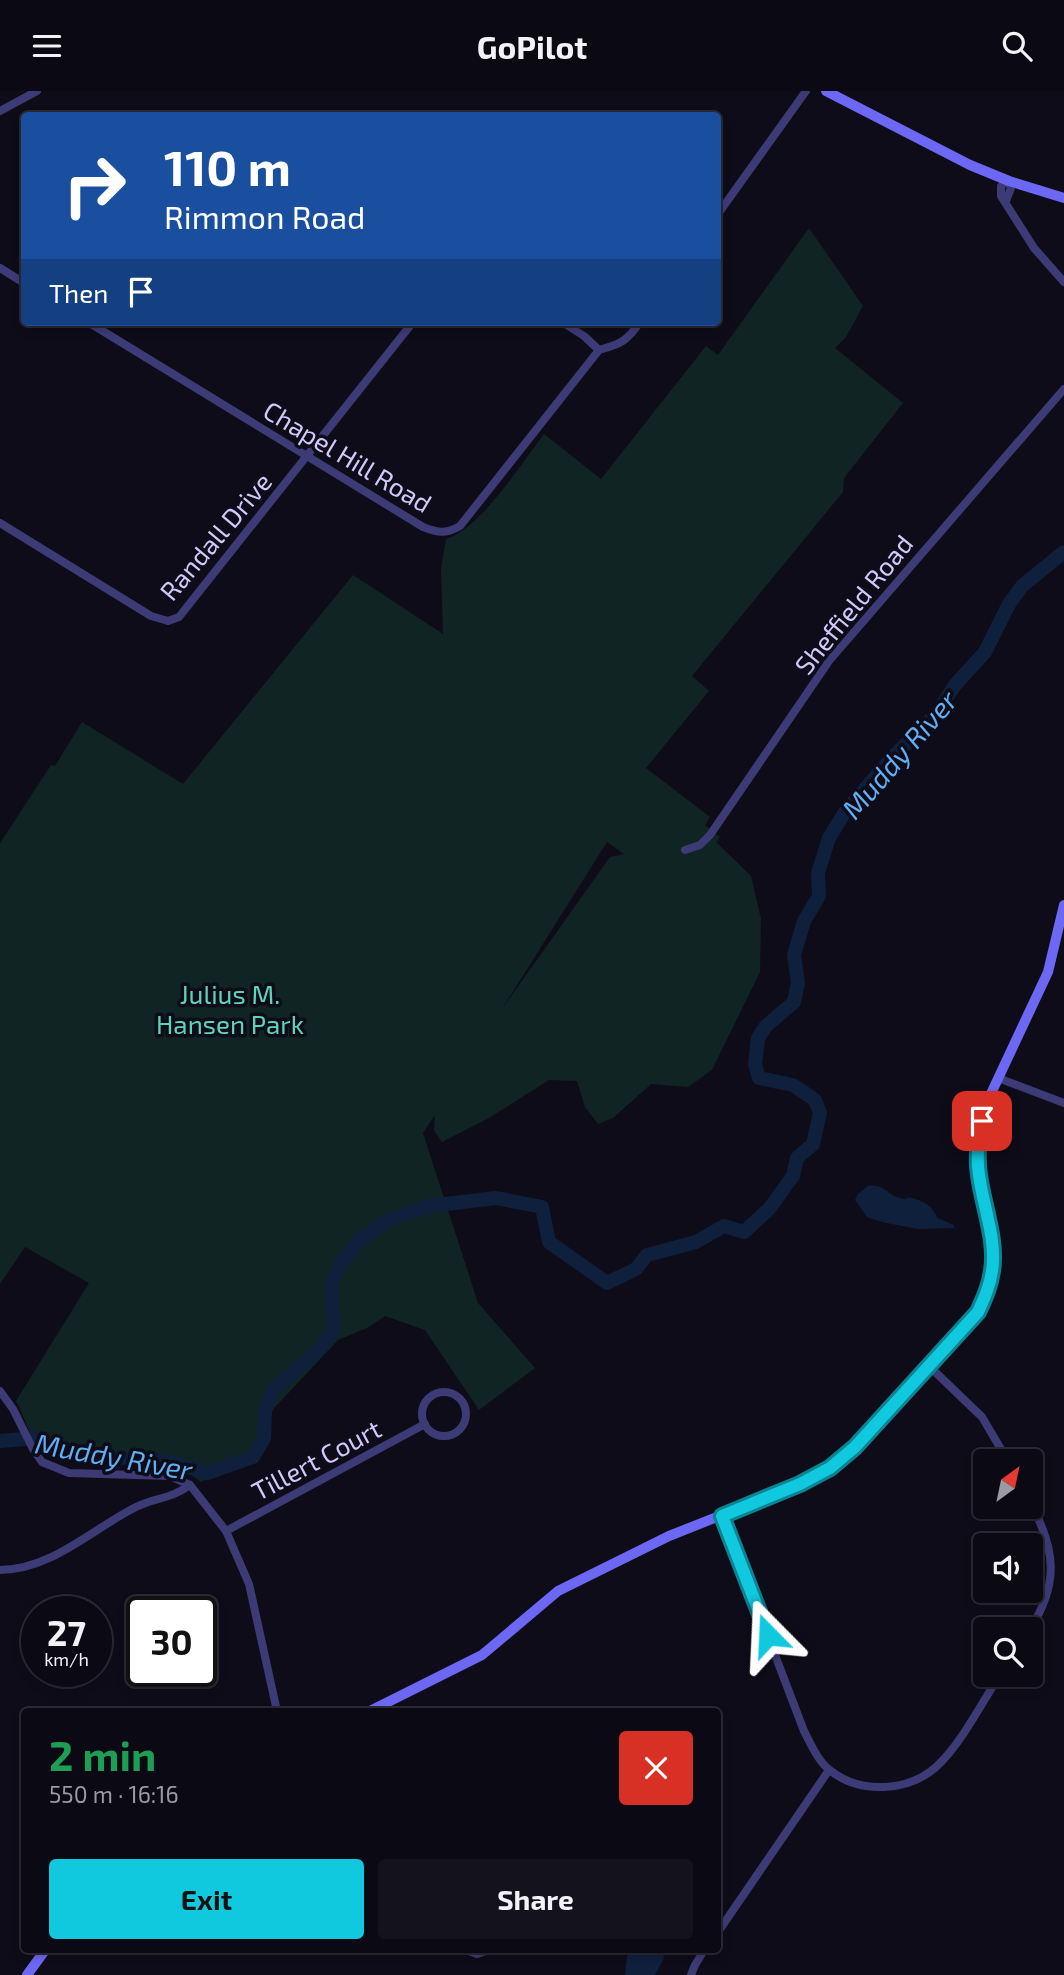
<!DOCTYPE html>
<html lang="en">
<head>
<meta charset="utf-8">
<style>
  body { margin:0; font-family:"Exo 2",sans-serif; background:#14121d; color:#f1f3f6; height:100vh; display:flex; flex-direction:column; font-size:26px; white-space:nowrap }
  * { box-sizing:border-box; margin:0 }
  p { font-size:23px; color:#9a9aa0 }
  .icon { flex:none; width:38px; height:38px; fill:none; stroke:currentColor; stroke-width:2; stroke-linecap:round; stroke-linejoin:round }
  .map { position:relative; flex:1; overflow:hidden }
  .drawer { position:absolute; left:21px; top:1617px; width:700px; height:245px; display:flex; flex-direction:column; background:#0b0914; border-radius:7px; box-shadow:0 4px 10px #0003,0 0 0 2px #2b2a34 }
  .drawer>* { flex:none }
  .hud { position:absolute; left:21px; top:21px; width:700px; height:214px; border-radius:7px; box-shadow:0 4px 10px #0003,0 0 0 2px #2b2a34; background:#1a4fa0; color:#fff; overflow:hidden }
  .needle { width:46px; rotate:33deg }
  .buttons { position:absolute; left:973px; top:1358px; display:grid; gap:14px }
  .buttons a { display:grid; place-items:center; width:70px; height:70px; border-radius:7px; background:#0b0914; box-shadow:0 4px 10px #0003,0 0 0 2px #2b2a34; font-size:35px }
  .speed { position:absolute; left:21px; top:1505px; display:flex; gap:14px; font-size:35px; font-weight:700; text-align:center }
  .speed>* { display:grid; place-content:center; width:91px; height:91px; border-radius:50%; background:#0b0914; box-shadow:0 4px 10px #0003,0 0 0 2px #2b2a34; line-height:1 }
  .speed small { font-size:18px; font-weight:400 }
  .speed .limit { border:4px solid #111; border-radius:10px; background:#fff; color:#111 }
  .pin { position:absolute; display:grid; place-items:center; width:60px; height:60px; color:#fff; margin:-30px; border-radius:14px; box-shadow:0 4px 10px #0006 }
  .me { position:absolute; width:77px; margin:-38px; rotate:339deg; stroke-linejoin:round; filter:drop-shadow(0 0 5px #0008) }
  .turn { display:flex; align-items:center; gap:24px; height:147px; padding:0 28px; font-size:32px }
  .turn .icon { width:91px; height:91px; stroke-width:2.5 }
  .turn b { display:block; font-size:49px; line-height:60px }
  .then { display:flex; align-items:center; height:66px; padding:0 28px; background:#0003; gap:14px; font-size:26px }
  .round { display:grid; place-items:center; flex:none; width:74px; height:74px; border-radius:7px; background:#14121d }
  .overview { display:flex; align-items:center; justify-content:space-between; height:119px; padding:0 28px }
  h1 { font-size:42px; font-weight:700; line-height:52px; color:#1e9e55 }
  .button { display:flex; gap:14px; margin-top:auto; padding:14px 28px }
  .button a { flex:1; height:80px; border-radius:7px; background:#11c9df; color:#111; font-size:28px; font-weight:700; line-height:80px; text-align:center }
  .button a+a { background:#14121d; color:#f1f3f6 }
  header { display:flex; justify-content:space-between; align-items:center; height:91px; padding:0 28px; background:#0b0914; font-size:32px; font-weight:700 }
  .map>svg:first-child { display:block }
</style>
</head>
<body>
<header><svg class="icon" aria-label="menu" viewBox="0 0 24 24"><path d="M4 6h16M4 12h16M4 18h16"/></svg>GoPilot<svg class="icon" aria-label="search" viewBox="0 0 24 24"><circle cx="10" cy="10" r="6"/><path d="M15 15l6 6"/></svg></header>
<div class="map">
<svg width="1064" height="1884" viewBox="0 0 1064 1884">
  <rect width="100%" height="100%" fill="#0f0c1a"/>
  <path fill="#102423" fill-rule="evenodd" d="M 809,137 L 863,215 L 846,246 L 835,257 L 903,312 L 844,387 L 843,401 L 692,585 L 709,600 L 646,677 L 710,726 L 705,734 L 720,746 L 716,751 L 751,785 L 761,828 L 760,881 L 712,979 L 688,996 L 651,993 L 613,1027 L 598,1033 L 585,1016 L 577,990 L 549,989 L 489,1027 L 442,1051 L 434,1039 L 435,1024 L 423,1042 L 478,1212 L 535,1277 L 479,1319 L 425,1239 L 385,1225 L 367,1237 L 338,1249 L 278,1313 L 266,1325 L 259,1360 L 201,1391 L 186,1380 L 175,1376 C 143,1371 62,1381 41,1359 C 30,1347 24,1324 16,1310 L 89,1192 L 25,1156 L 0,1193 L 0,752 L 51,674 L 55,675 L 82,631 L 183,693 L 353,484 L 443,543 L 441,477 L 446,448 C 480,438 522,372 544,343 L 601,388 L 706,255 L 718,264 ZM 607,751 L 624,763 L 610,766 L 502,918 Z"/>
  <g fill="#0f203c">
    <path d="M 868,1095 C 883,1092 887,1104 900,1107 C 907,1110 904,1106 911,1107 C 923,1109 934,1116 937,1127 L 954,1134 L 954,1137 L 917,1138 L 882,1131 L 867,1126 L 855,1109 L 858,1103 Z"/>
    <path d="M 632,1859 L 659,1859 L 663,1861 L 664,1867 L 655,1884 L 625,1884 L 627,1866 Z"/>
  </g>
  <g fill="none" stroke-linecap="round" stroke-linejoin="round">
    <path stroke="#0f203c" stroke-width="14" d="M 0,1350 L 36,1347 L 58,1358 L 76,1363 L 172,1371 L 208,1382 L 253,1366 L 264,1347 L 265,1320 L 273,1299 L 318,1260 L 334,1238 L 331,1194 L 342,1171 L 359,1150 L 390,1128 L 429,1115 L 496,1107 L 542,1116 L 549,1151 L 607,1192 L 636,1178 L 647,1164 L 696,1151 L 724,1135 L 744,1141 L 769,1118 L 793,1085 L 797,1067 L 813,1053 L 820,1022 L 815,1009 L 793,994 L 759,987 L 755,973 L 758,947 L 766,935 L 794,911 L 798,892 L 794,864 L 804,830 L 819,805 L 818,782 L 829,747 L 845,721 L 890,669 L 936,623 L 955,594 L 985,561 L 1009,513 L 1022,495 L 1064,461"/>
    <g stroke="#3d3b76" stroke-width="8">
      <path d="M 0,20 L 37,0"/>
      <path d="M 1006,110 L 1011,97 L 1008,89 L 1001,95 L 1001,105 L 1034,157 L 1064,191"/>
      <path d="M 718,123 L 806,0"/>
      <path d="M 0,177 L 24,192"/>
      <path d="M 88,231 L 423,436 C 438,442 446,443 460,435 L 599,259 C 621,253 627,250 640,231"/>
      <path d="M 562,231 L 584,245 L 599,259"/>
      <path d="M 0,432 L 151,525 L 168,530 L 179,526 L 413,231"/>
      <path d="M 685,759 L 700,754 L 710,744 L 829,570 L 1064,298"/>
      <path d="M 998,987 L 1064,1012"/>
      <path d="M 930,1276 L 982,1326 L 1008,1370"/>
      <path d="M 0,1300 L 13,1318 L 33,1358 L 42,1371 L 69,1382 L 170,1385 L 190,1394 L 226,1440 L 249,1493 L 277,1620"/>
      <circle cx="444" cy="1323" r="22"/>
      <path d="M 722,1425 L 804,1640 C 811,1653 818,1671 831,1680 C 860,1703 908,1701 936,1676 C 960,1655 982,1611 1000,1584"/>
      <path d="M 226,1440 L 425,1333"/>
      <path d="M 0,1479 C 51,1479 92,1438 136,1416 C 156,1406 169,1409 190,1394"/>
      <path d="M 1030,1538 C 1059,1493 1056,1459 1031,1413"/>
      <path d="M 718,1841 L 829,1679"/>
      <path d="M 463,1858 L 477,1863 L 492,1858"/>
      <path d="M 691,1884 L 695,1874 L 705,1858"/>
    </g>
    <g stroke="#6d68f3" stroke-width="10">
      <path d="M 826,0 L 970,74 L 1009,90 L 1064,107"/>
      <path d="M 370,1620 L 482,1564 L 558,1500 L 669,1445 L 800,1393 L 830,1377 L 855,1356 L 966,1236 C 1010,1182 987,1145 979,1083 C 975,1058 981,1034 988,1009 L 1048,881 L 1064,814"/>
      <path d="M 27,1884 L 46,1858"/>
    </g>
  </g>
  <g fill="none" stroke-linecap="round" stroke-linejoin="round">
    <g stroke="#0b8391" stroke-width="18">
      <path id="route" d="M 768,1544 L 722,1425 L 800,1393 L 830,1377 L 855,1356 L 978,1221 C 984,1208 990,1195 992,1180 C 997,1149 983,1115 979,1084 C 976,1065 979,1047 982,1030"/>
    </g>
    <use href="#route" stroke="#11c9df" stroke-width="12"/>
  </g>
  <g text-anchor="middle" dominant-baseline="central" stroke-width="7" stroke-linejoin="round" paint-order="stroke">
    <g font-size="26" fill="#d0cafb" stroke="#0f0c1a">
      <text transform="translate(348 365) rotate(31)">Chapel Hill Road</text>
      <text transform="translate(215 445) rotate(-50)">Randall Drive</text>
      <text transform="translate(853 513) rotate(-51)">Sheffield Road</text>
      <text transform="translate(316 1368) rotate(-28)">Tillert Court</text>
    </g>
    <g font-size="26" fill="#5dd4b7" stroke="#0f0c1a">
      <text x="230" y="902">Julius M.<tspan x="230" dy="30">Hansen Park</tspan></text>
    </g>
    <g font-size="28" font-style="italic" fill="#60aef3" stroke="#0f0c1a">
      <text transform="translate(899 663) rotate(-49)">Muddy River</text>
      <text transform="translate(114 1365) rotate(10)">Muddy River</text>
    </g>
  </g>
</svg>
<div class="buttons">
<a><svg class="needle" viewBox="-14 -14 28 28"><path d="M0-13l5 13h-10z" fill="#e53935"/><path d="M0 13l5-13h-10z" fill="#9a9aa0"/></svg></a>
<a><svg class="icon" aria-label="sound" viewBox="0 0 24 24"><path d="M4 9h4l5-4v14l-5-4H4zM17 9q2 3 0 6"/></svg></a>
<a><svg class="icon" aria-label="search" viewBox="0 0 24 24"><circle cx="10" cy="10" r="6"/><path d="M15 15l6 6"/></svg></a>
</div>
<div class="speed"><div>27<small>km/h</small></div><div class="limit">30</div></div>
<div class="pin" style="left:982px;top:1030px;background:#d93025"><svg class="icon" aria-label="arrive" viewBox="0 0 24 24"><path d="M6 21V4h12l-3 4 3 4H6"/></svg></div>
<svg class="me" style="left:768px;top:1544px" viewBox="-20 -20 40 40"><path d="M0-17L14 15 0 8-14 15z" fill="#11c9df" stroke="#fff" stroke-width="4"/></svg>
<div class="hud">
<div class="turn"><svg class="icon" aria-label="right" viewBox="0 0 24 24"><path d="M7 20v-9h11M14 6l5 5-5 5"/></svg><div><b>110 m</b>Rimmon Road</div></div>
<div class="then">Then<svg class="icon" aria-label="arrive" viewBox="0 0 24 24"><path d="M6 21V4h12l-3 4 3 4H6"/></svg></div>
</div>
<section class="drawer">
<div class="overview"><div><h1>2 min</h1><p>550 m · 16:16</p></div><a class="round" style="background:#d93025;color:#fff"><svg class="icon" aria-label="close" viewBox="0 0 24 24"><path d="M6 6l12 12M18 6L6 18"/></svg></a></div>
<div class="button"><a>Exit</a><a>Share</a></div>
</section>
</div>
</body>
</html>
